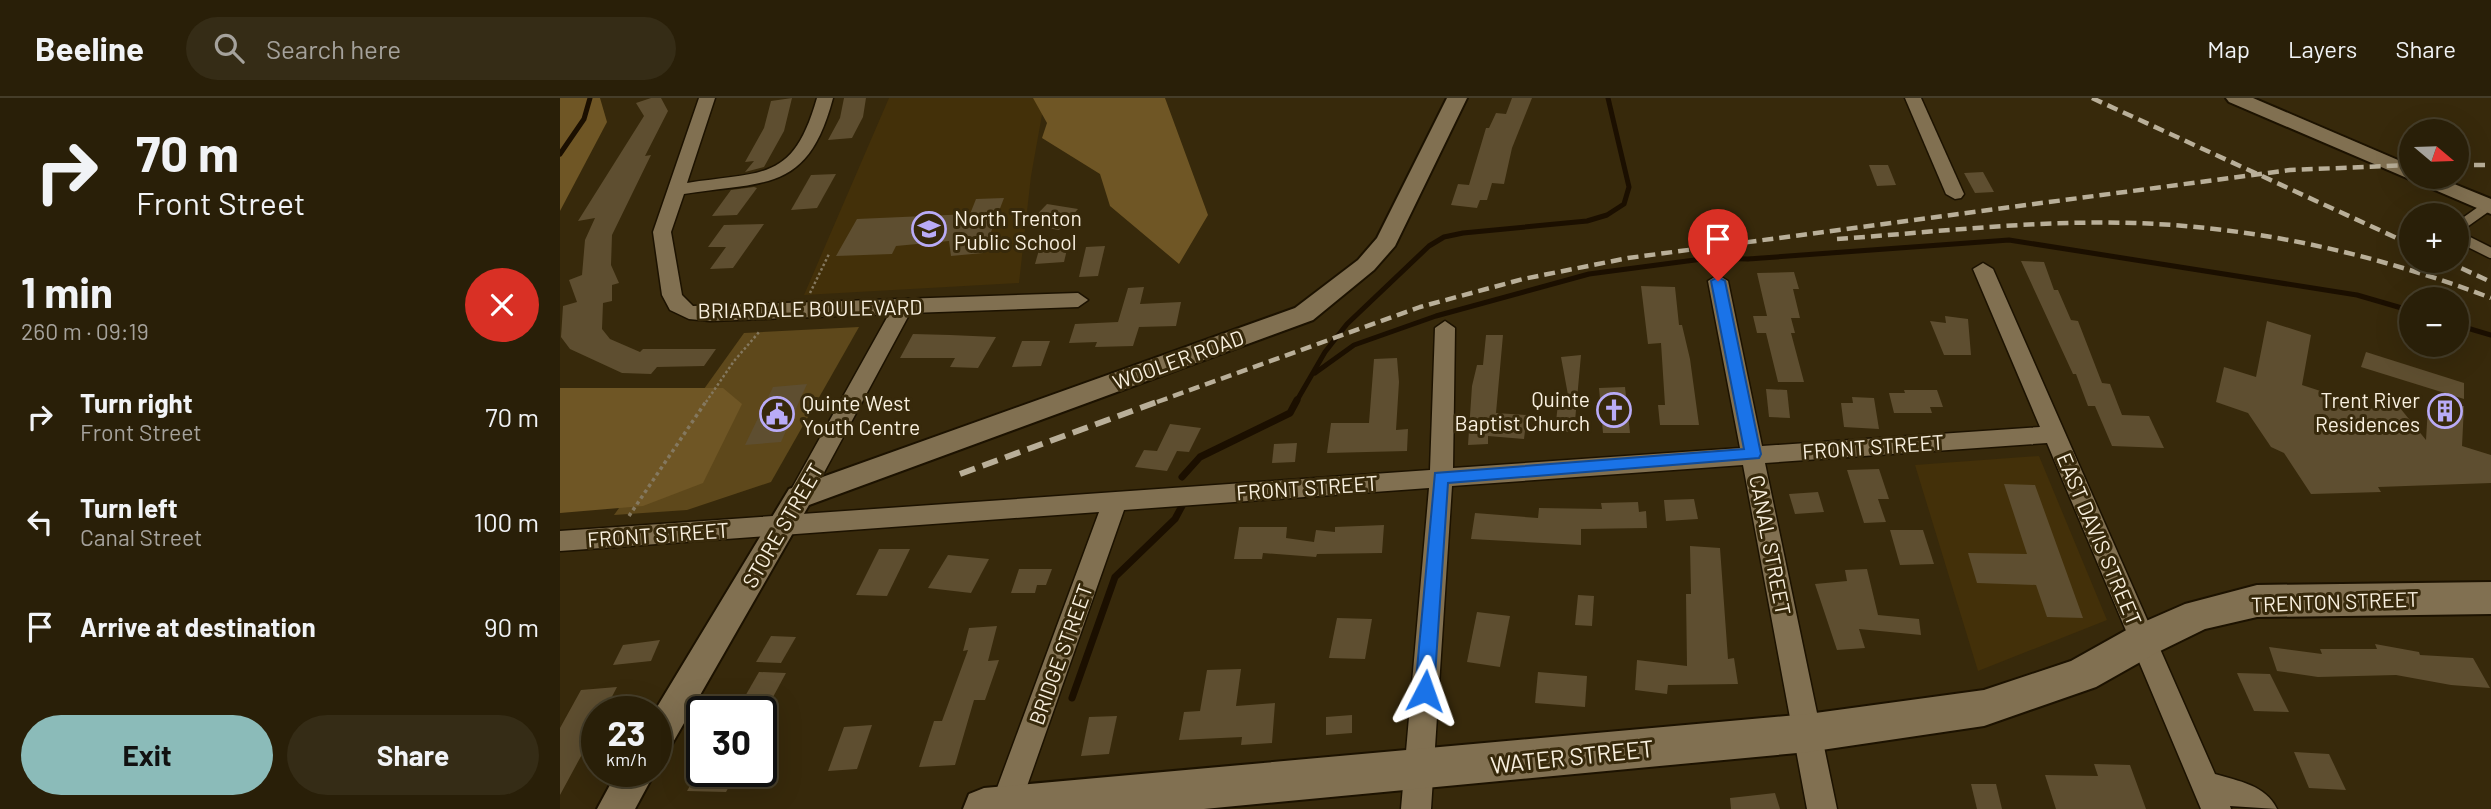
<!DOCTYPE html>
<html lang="en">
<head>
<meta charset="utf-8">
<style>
  body { margin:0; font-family:Barlow,sans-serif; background:#352c16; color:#f1f3f6; height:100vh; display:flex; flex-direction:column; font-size:26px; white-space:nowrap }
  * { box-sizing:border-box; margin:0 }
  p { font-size:23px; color:#a5a29c }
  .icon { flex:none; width:38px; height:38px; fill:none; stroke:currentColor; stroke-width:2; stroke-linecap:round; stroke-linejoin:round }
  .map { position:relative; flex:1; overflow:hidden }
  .drawer { display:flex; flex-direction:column; background:#291f08; width:560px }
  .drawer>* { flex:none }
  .hud { background:#291f08; color:#f1f3f6; overflow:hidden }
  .needle { width:46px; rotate:109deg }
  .buttons { position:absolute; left:1839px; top:21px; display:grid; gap:14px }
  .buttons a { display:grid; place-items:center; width:70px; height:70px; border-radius:50%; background:#291f08; box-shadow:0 7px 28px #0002,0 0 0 2px #453d29; font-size:35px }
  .speed { position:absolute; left:21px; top:598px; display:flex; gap:14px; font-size:35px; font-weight:700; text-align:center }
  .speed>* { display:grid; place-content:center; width:91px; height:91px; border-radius:50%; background:#291f08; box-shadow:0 7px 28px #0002,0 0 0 2px #453d29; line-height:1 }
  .speed small { font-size:18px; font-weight:400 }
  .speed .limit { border:4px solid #111; border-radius:10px; background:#fff; color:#111 }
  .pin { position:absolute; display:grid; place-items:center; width:60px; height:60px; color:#fff; margin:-72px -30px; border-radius:50% 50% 50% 0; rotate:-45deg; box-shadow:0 0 7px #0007 }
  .pin .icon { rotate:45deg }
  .me { position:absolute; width:77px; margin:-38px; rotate:4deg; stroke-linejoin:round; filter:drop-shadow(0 0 5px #0008) }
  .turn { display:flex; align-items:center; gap:24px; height:147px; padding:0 21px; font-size:32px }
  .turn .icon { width:91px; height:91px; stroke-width:2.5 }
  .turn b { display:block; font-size:49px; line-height:60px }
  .round { display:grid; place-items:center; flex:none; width:74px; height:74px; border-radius:37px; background:#352c16 }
  .head { display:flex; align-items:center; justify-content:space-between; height:119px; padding:0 21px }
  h1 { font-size:42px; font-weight:700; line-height:52px }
  .cta { display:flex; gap:14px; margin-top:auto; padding:14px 21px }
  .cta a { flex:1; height:80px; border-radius:42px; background:#8bbbb9; color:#111; font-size:28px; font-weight:700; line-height:80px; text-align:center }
  .cta a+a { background:#352c16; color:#f1f3f6 }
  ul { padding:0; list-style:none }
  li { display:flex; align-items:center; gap:21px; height:105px; padding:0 21px }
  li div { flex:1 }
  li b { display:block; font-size:26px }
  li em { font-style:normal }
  header { display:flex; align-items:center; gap:42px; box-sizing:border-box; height:98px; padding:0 35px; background:#291f08; border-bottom:2px solid #453d29 }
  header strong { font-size:33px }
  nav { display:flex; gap:38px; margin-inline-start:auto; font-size:24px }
  .search { width:490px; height:63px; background:#352c16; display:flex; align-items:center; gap:18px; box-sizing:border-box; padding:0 24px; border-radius:38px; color:#a5a29c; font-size:26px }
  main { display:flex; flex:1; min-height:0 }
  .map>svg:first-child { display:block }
</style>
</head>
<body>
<header>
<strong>Beeline</strong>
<div class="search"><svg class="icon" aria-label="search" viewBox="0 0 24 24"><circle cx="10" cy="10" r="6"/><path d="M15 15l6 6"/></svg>Search here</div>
<nav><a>Map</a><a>Layers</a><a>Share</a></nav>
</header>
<main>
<section class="drawer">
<div class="hud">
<div class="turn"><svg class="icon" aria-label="right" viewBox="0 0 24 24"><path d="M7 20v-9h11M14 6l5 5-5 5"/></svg><div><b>70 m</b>Front Street</div></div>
</div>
<div class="head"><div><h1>1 min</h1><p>260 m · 09:19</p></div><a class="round" style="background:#d93025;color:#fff"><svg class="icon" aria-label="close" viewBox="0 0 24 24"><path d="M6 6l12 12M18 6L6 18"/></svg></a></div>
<ul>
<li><svg class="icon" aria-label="right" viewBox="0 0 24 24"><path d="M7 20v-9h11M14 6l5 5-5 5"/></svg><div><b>Turn right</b><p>Front Street</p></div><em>70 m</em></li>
<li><svg class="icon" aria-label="left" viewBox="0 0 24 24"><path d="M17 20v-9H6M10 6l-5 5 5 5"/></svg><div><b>Turn left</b><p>Canal Street</p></div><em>100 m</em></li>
<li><svg class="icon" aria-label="arrive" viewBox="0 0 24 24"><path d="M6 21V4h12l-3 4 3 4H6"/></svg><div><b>Arrive at destination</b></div><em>90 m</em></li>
</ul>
<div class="cta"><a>Exit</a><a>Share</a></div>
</section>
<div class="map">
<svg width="1931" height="711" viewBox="0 0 1931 711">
  <rect width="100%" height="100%" fill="#37290b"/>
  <g fill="#433009">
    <path d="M 329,0 L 485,0 L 471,78 L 459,185 L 244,197 Z"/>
    <path d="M 1479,358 L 1547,522 L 1418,573 L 1355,367 Z"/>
  </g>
  <path fill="#5e481b" d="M 299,229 L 211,384 L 127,412 L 54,417 L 184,235 Z"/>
  <g fill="#6f5625">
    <path d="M 0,0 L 40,0 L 47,24 L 0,113 Z"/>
    <path d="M 473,0 L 605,0 L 648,117 L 619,166 L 550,108 L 540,76 L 482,40 L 487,25 Z"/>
    <path d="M 0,290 L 163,290 L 182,306 L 143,385 L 83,408 L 0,415 Z"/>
  </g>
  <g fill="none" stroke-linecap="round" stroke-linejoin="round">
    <g stroke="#1b0f00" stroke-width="5">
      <path d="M 0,56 L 24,21 L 30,0"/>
      <path d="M 1897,227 L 1931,237"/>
      <path d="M 755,275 L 794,247 L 876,218 L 1029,176 L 1150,160 L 1188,161 L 1449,142 L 1797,197 L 1852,213"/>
      <path d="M 736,304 L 765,254 L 787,226 L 869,148 L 884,139 L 903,135 L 1027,123 L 1047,117 L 1064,106 L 1069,89 L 1048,0"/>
    </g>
    <g stroke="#1b0f00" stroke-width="7">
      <path d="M 622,379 L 640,359 L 730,315 L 737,302"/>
      <path d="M 512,600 L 555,479 L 615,421 L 622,408"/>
    </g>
  </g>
  <g fill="#5e4e30">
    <path d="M 91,0 L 101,0 L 108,13 L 85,58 L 91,57 L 52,137 L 51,167 L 59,185 L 52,187 L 52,203 L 43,205 L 42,231 L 50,241 L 80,254 L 83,251 L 156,251 L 144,268 L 97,269 L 91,276 L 62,275 L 10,251 L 1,239 L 3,208 L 17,204 L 9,182 L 22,177 L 25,142 L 35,120 L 18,123 L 84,18 L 76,5 Z"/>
    <path d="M 232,0 L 224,33 L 204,69 L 185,74 L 194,63 L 185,64 L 204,30 L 211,3 Z"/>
    <path d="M 284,0 L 306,0 L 303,19 L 292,40 L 268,42 L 280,20 Z"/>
    <path d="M 952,0 L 972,0 L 952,50 L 944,86 L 932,85 L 927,102 L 920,102 L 917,110 L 891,107 L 898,86 L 909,87 L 926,30 L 929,30 L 936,15 L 946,16 Z"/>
    <path d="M 1309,67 L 1328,67 L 1336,87 L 1317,88 Z"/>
    <path d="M 1423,74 L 1434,94 L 1415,95 L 1404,75 Z"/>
    <path d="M 276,76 L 257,110 L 231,112 L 251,77 Z"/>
    <path d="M 194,89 L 197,90 L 177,117 L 152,118 L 171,92 Z"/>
    <path d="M 444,100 L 423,155 L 391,158 L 389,143 L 336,148 L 332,156 L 276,158 L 297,121 L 410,116 L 416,101 Z"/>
    <path d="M 487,106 L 518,111 L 499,132 L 467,127 Z"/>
    <path d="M 204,126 L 173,170 L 150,171 L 166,149 L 148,149 L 164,127 Z"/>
    <path d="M 509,143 L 504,164 L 475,166 L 481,145 Z"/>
    <path d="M 545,148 L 538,178 L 519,179 L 526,149 Z"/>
    <path d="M 1461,163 L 1484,164 L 1494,192 L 1498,192 L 1511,222 L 1518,223 L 1542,285 L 1550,286 L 1562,317 L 1589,318 L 1604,350 L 1552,348 L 1535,308 L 1528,308 L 1516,276 L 1513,276 Z"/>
    <path d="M 1234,174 L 1239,191 L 1233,191 L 1240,220 L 1231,220 L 1235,235 L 1231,235 L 1244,284 L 1218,284 L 1206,235 L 1197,235 L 1193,218 L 1207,218 L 1197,175 Z"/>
    <path d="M 1081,188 L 1115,189 L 1119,227 L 1122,227 L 1130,261 L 1139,327 L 1100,327 L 1098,307 L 1105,307 L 1101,245 L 1088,246 Z"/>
    <path d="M 584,189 L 580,206 L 621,204 L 616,228 L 579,229 L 573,248 L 535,249 L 537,244 L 509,245 L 515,226 L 558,224 L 568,190 Z"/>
    <path d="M 1385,218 L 1408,221 L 1411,257 L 1384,257 L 1370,223 L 1386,225 Z"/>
    <path d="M 1707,223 L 1751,237 L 1742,287 L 1782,300 L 1790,311 L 1840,310 L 1866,342 L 1868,309 L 1904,308 L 1902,348 L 1931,357 L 1931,385 L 1818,389 L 1821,394 L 1751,396 L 1724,355 L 1711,349 L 1688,315 L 1656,304 L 1664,269 L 1696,279 Z"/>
    <path d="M 353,236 L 390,237 L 436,239 L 418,270 L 390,269 L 395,260 L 340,260 Z"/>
    <path d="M 926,237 L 943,237 L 936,315 L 967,317 L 964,341 L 928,338 L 928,346 L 908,347 L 912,288 L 917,267 L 923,267 Z"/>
    <path d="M 462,243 L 490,243 L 481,268 L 452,269 Z"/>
    <path d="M 1806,254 L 1904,285 L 1904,301 L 1801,269 Z"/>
    <path d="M 1021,257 L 1014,334 L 995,333 L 999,296 L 1008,297 L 1001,259 Z"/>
    <path d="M 837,260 L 839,284 L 836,332 L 848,331 L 847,353 L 767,355 L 771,325 L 809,325 L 814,261 Z"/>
    <path d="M 247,286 L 221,344 L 185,347 L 213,289 Z"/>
    <path d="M 1065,289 L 1070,335 L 1043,335 L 1039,290 Z"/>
    <path d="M 1206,291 L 1227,292 L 1230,320 L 1209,319 Z"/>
    <path d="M 1344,292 L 1377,292 L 1383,309 L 1370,309 L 1372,315 L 1334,315 L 1329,295 L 1345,295 Z"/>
    <path d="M 1292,299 L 1314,300 L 1319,331 L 1284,329 L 1281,305 L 1293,305 Z"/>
    <path d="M 610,326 L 641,330 L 629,354 L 617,353 L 607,373 L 575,369 L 584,352 L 597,353 Z"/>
    <path d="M 737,345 L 735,364 L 712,365 L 714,346 Z"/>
    <path d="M 1319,371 L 1329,401 L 1318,401 L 1326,424 L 1304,425 L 1287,372 Z"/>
    <path d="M 1444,386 L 1475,387 L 1523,520 L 1487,519 L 1476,487 L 1417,485 L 1408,455 L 1467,456 Z"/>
    <path d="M 1258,394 L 1264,414 L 1235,416 L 1229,396 Z"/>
    <path d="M 1134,401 L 1138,421 L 1106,423 L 1104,402 Z"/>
    <path d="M 1078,404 L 1079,414 L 1086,413 L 1087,430 L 1021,431 L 1021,447 L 911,441 L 915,415 L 978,420 L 979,410 L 1042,411 L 1041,405 Z"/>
    <path d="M 824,427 L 822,455 L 757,456 L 756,459 L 703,455 L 702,461 L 674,461 L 679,429 L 727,429 L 726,440 L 754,444 L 756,432 L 775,434 L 775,429 Z"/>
    <path d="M 1330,432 L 1363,432 L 1374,466 L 1340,467 Z"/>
    <path d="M 1130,448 L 1160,450 L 1168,561 L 1174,560 L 1178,586 L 1108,587 L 1107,596 L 1075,592 L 1077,562 L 1127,568 L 1126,496 L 1131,496 Z"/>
    <path d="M 319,451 L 350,451 L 327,498 L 296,497 Z"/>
    <path d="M 388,457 L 429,461 L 411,495 L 368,490 Z"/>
    <path d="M 459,471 L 492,471 L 486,487 L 477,487 L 475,495 L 451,495 Z"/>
    <path d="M 1307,471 L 1318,517 L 1359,521 L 1361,537 L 1299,531 L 1305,550 L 1277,552 L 1255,486 L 1287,483 L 1285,472 Z"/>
    <path d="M 1018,497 L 1034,498 L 1032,528 L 1015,527 Z"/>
    <path d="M 917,514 L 950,518 L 940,569 L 907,564 Z"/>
    <path d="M 777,520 L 812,521 L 805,561 L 769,560 Z"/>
    <path d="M 437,528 L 428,563 L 439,562 L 425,602 L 414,602 L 395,667 L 359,669 L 374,623 L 382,623 L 408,552 L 403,553 L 409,530 Z"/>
    <path d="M 211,538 L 236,539 L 221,565 L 196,564 Z"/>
    <path d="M 100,542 L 91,563 L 53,567 L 63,547 Z"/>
    <path d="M 1815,546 L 1859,554 L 1860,557 L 1913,560 L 1930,590 L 1891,587 L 1836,577 L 1758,579 L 1717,573 L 1709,549 L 1762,556 L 1760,551 L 1817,551 Z"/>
    <path d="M 681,571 L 676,608 L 715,605 L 712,645 L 681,647 L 682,639 L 619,642 L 624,614 L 640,613 L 647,572 Z"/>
    <path d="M 199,574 L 226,575 L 206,612 L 176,614 Z"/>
    <path d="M 978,574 L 1027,578 L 1025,609 L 975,605 Z"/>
    <path d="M 1677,575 L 1710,576 L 1729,614 L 1694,613 Z"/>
    <path d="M 57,589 L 44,614 L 37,614 L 37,636 L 33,636 L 0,697 L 0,630 L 21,592 Z"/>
    <path d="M 792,617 L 792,635 L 766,637 L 766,619 Z"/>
    <path d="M 557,618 L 549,656 L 521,658 L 529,619 Z"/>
    <path d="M 312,627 L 297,671 L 268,673 L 284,629 Z"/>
    <path d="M 1734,654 L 1769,656 L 1786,692 L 1749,690 Z"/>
    <path d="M 1534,666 L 1570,667 L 1586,711 L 1496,711 L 1485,677 L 1538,678 Z"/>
    <path d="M 138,674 L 177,674 L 166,694 L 127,693 Z"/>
    <path d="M 1411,686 L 1436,686 L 1442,711 L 1417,711 Z"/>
    <path d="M 1215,695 L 1220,711 L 1171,711 L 1170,700 Z"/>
  </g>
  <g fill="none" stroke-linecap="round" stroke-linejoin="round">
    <g stroke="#1c1200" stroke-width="13">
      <g id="service">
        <path d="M 1897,130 L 1928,108"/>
        <path d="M 1897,138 L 1931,155"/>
      </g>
    </g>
    <g stroke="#1c1200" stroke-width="3">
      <g id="minor">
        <path d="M 139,0 L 155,0 L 127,85 C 204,73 233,84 257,0 L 273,0 C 248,94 208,83 124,96 L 111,134 L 122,197 L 133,208 L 518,195 L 528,202 L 518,209 L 350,215 L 247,406 L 239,408 L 231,406 L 227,399 L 329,216 L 150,223 L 129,221 L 110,212 L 102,197 L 93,134 Z"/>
        <path d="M 1345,0 L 1361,0 L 1404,96 L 1401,100 L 1395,101 L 1386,96 Z"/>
        <path d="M 1423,165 L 1433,171 L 1655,676 C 1678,683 1706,687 1717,711 L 1670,708 L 1671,711 L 1641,711 L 1487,345 L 1205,365 L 1277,711 L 1247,711 L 1183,367 L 892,388 L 871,711 L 841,711 L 869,390 L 564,412 L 459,711 L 430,709 L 539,414 L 0,453 L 0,433 L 870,372 L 875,230 L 885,223 L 895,230 L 893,370 L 1180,350 L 1148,183 L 1158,177 L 1168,183 L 1202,348 L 1480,329 L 1413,171 Z"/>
      </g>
    </g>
    <g stroke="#1c1200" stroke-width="4">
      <g id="tertiary">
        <path d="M 887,0 L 907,0 L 835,148 L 814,172 L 753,222 L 249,407 L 108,653 L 96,658 L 96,614 L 94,614 L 229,391 L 735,210 L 798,162 L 817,140 Z"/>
        <path d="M 1666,0 L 1693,0 L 1852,68 L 1852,79 L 1877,79 L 1931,101 L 1931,116 L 1669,4 Z"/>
        <path d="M 57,674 L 95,674 L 75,711 L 37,711 Z"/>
      </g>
    </g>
    <g stroke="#1c1200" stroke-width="4">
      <path id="secondary" d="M 1931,484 L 1931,516 L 1697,519 L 1645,531 L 1598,554 L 1536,589 L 1424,628 L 1248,654 L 644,711 L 403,711 L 409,696 L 424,690 L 1248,616 L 1424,592 L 1511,563 L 1570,530 L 1625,506 L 1697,487 Z"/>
    </g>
    <g stroke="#84785f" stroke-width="2.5" stroke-dasharray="2.5 2.5" stroke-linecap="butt">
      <path d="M 250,195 L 269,156"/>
      <path d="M 146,304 L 174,263 L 200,233"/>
    </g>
    <path stroke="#84785f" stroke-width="3.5" stroke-dasharray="3.5 3.5" stroke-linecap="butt" d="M 69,418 L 147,302"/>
    <use href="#service" stroke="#817051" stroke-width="10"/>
    <use href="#minor" fill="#817051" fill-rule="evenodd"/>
    <use href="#tertiary" fill="#817051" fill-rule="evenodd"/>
    <use href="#secondary" fill="#817051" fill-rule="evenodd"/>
    <g stroke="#b9af99" stroke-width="4.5" stroke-dasharray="11 6" stroke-linecap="butt">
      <path d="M 1532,0 L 1852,147"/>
      <path d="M 1897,67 L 1931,67"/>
      <path d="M 1277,141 C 1376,134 1475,122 1574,125 C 1697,129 1816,156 1931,200"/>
      <path d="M 1886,163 L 1931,184"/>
      <path d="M 597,304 L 860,209 L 963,181 L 1068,160 L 1730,72 L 1852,67"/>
    </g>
    <path stroke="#b9af99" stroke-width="6" stroke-dasharray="16 8" stroke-linecap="butt" d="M 400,376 L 602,302"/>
  </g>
  <path fill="#1a73e8" stroke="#114b97" stroke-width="2" d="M 1158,179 L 1165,183 L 1201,356 L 1199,360 L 888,385 L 874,593 L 871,599 L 865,601 L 858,599 L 855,593 L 875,375 L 1184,351 L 1151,183 Z"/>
  <defs>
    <g id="school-ring" transform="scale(1.75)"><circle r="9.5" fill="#37290b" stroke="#b9abf7" stroke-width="1.5"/><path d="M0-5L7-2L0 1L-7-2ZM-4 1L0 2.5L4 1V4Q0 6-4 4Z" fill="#b9abf7"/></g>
    <g id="church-ring" transform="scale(1.75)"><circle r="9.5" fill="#37290b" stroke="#b9abf7" stroke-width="1.5"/><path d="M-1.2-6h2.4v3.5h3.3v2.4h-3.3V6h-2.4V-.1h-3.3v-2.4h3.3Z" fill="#b9abf7"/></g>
    <g id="building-ring" transform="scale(1.75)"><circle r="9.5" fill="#37290b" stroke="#b9abf7" stroke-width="1.5"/><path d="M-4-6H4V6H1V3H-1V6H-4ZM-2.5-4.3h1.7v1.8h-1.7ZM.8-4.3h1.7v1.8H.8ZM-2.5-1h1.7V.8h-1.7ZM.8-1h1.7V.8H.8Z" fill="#b9abf7"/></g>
    <g id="civic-ring" transform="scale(1.75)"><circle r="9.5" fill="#37290b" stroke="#b9abf7" stroke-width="1.5"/><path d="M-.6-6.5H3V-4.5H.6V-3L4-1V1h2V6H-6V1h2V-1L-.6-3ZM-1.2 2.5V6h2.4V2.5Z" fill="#b9abf7"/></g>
  </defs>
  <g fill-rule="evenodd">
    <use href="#school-ring" x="369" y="131"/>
    <use href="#church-ring" x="1054" y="312"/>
    <use href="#building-ring" x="1885" y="313"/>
    <use href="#civic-ring" x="217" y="316"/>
  </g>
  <g text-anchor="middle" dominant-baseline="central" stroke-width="6" stroke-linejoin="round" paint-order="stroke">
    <g font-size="21" fill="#f9f0df" stroke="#37290b" text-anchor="start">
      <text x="394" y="119">North Trenton<tspan x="394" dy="24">Public School</tspan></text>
      <text x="1030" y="300" text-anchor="end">Quinte<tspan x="1030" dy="24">Baptist Church</tspan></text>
      <text x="1860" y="301" text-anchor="end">Trent River<tspan x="1860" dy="24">Residences</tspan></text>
      <text x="242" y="304">Quinte West<tspan x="242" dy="24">Youth Centre</tspan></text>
    </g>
    <g font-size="21" fill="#f9f0df" stroke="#37290b">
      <text transform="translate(250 210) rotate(-1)">BRIARDALE BOULEVARD</text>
      <text transform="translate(618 261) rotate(-20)">WOOLER ROAD</text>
      <text transform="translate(1313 348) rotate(-4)">FRONT STREET</text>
      <text transform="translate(747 389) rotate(-4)">FRONT STREET</text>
      <text transform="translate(222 427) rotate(-60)">STORE STREET</text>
      <text transform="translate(98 436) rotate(-4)">FRONT STREET</text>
      <text transform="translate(1540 441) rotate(67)">EAST DAVIS STREET</text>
      <text transform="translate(1211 447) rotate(79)">CANAL STREET</text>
      <text transform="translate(1775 503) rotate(-2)">TRENTON STREET</text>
      <text transform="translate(500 556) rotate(-70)">BRIDGE STREET</text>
    </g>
    <g font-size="24" fill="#f9f0df" stroke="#37290b">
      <text transform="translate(1012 658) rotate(-6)">WATER STREET</text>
    </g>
  </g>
</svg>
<div class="buttons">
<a><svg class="needle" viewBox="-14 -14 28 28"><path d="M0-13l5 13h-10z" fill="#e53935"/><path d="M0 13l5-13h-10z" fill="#a5a29c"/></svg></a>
<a>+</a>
<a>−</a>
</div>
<div class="speed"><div>23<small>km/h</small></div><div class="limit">30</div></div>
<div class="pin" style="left:1158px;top:183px;background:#d93025"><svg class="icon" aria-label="arrive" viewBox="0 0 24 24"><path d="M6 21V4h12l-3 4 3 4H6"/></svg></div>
<svg class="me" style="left:865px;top:593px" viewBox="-20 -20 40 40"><path d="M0-17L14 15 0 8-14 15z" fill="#1a73e8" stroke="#fff" stroke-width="4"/></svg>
</div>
</main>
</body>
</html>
